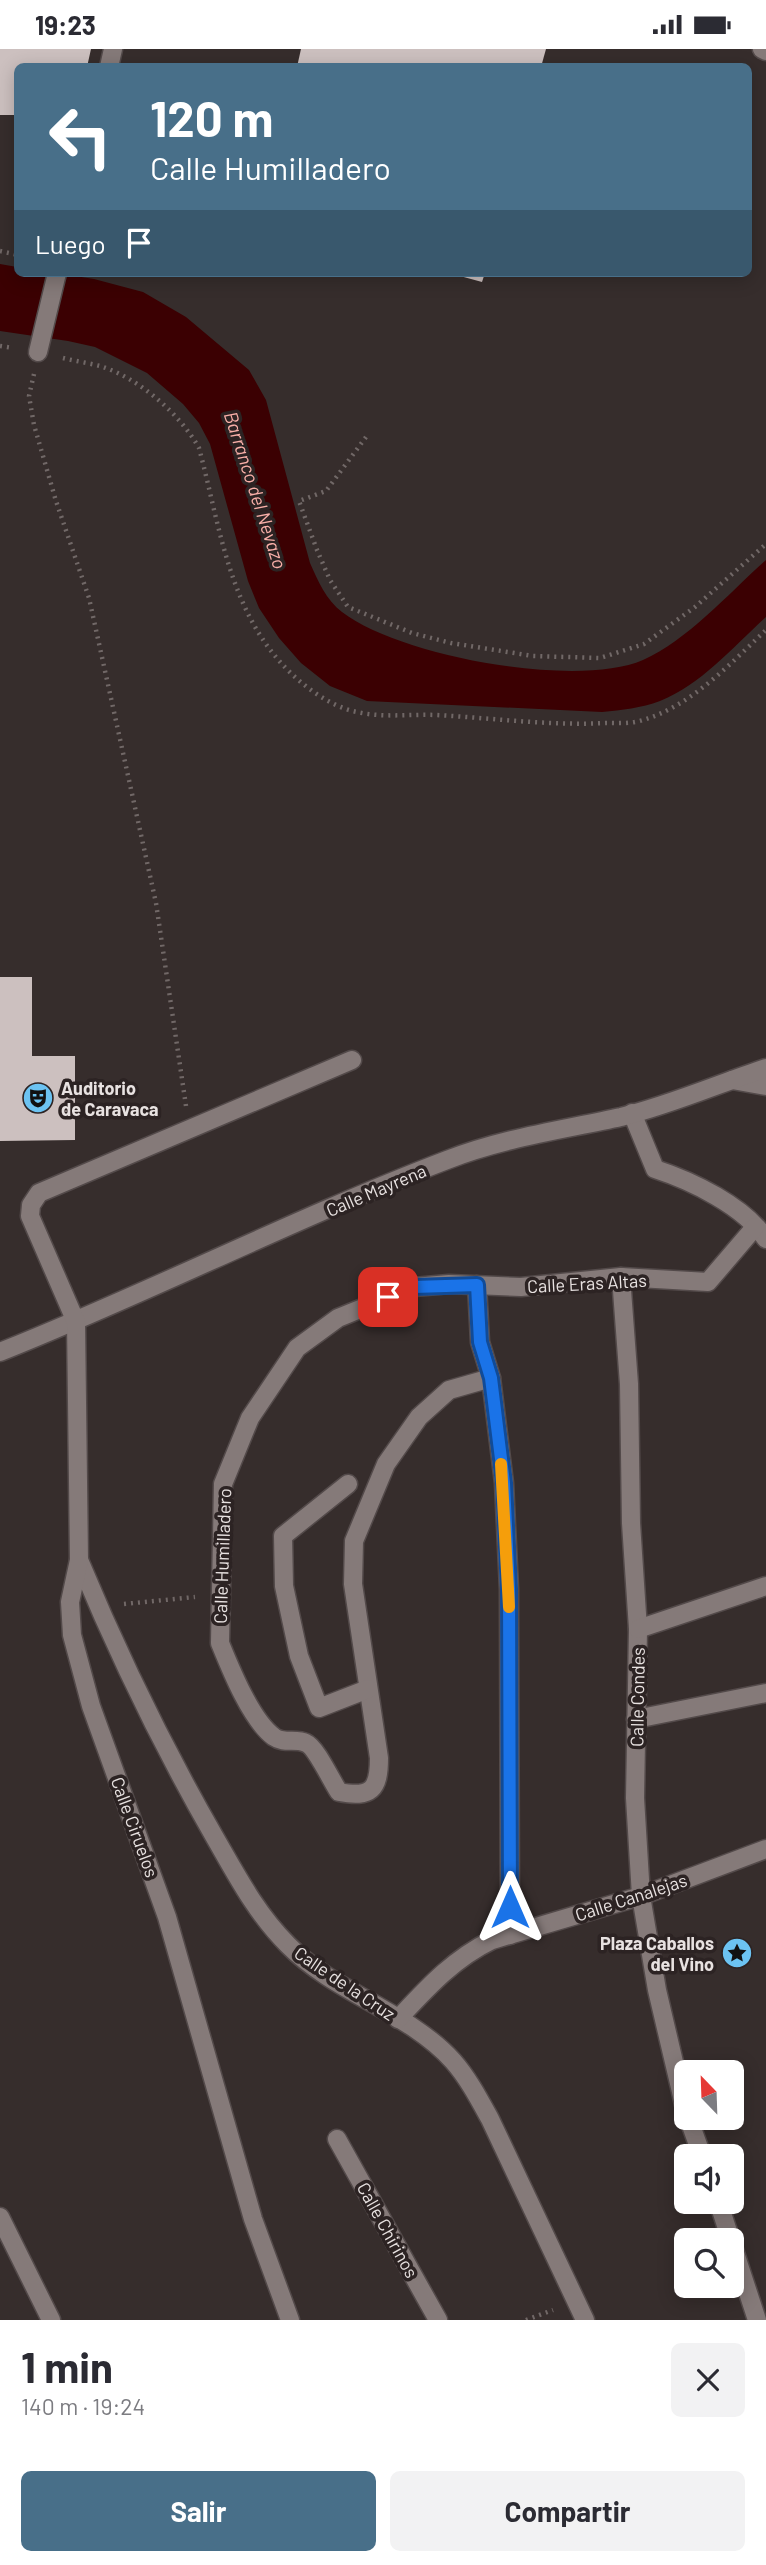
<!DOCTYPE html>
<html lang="es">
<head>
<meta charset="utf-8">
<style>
  body { margin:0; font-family:Barlow,sans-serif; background:#f2f2f3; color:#2b2b33; height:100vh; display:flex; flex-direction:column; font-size:26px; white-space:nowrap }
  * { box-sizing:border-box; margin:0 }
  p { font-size:23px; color:#7c7c81 }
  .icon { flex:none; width:38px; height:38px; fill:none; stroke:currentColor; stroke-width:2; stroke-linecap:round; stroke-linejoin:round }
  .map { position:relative; height:2271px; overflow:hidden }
  .sheet { display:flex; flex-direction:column; background:#fff; flex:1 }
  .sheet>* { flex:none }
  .hud { position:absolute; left:14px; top:14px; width:738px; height:214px; border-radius:10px; box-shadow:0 4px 18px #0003; background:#486f89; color:#fff; overflow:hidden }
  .needle { width:46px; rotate:337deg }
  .buttons { position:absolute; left:674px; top:2011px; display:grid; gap:14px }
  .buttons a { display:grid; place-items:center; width:70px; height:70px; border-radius:10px; background:#fff; box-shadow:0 4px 18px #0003; font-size:35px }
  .pin { position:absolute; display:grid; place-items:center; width:60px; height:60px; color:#fff; margin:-30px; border-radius:14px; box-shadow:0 4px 10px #0006 }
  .me { position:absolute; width:77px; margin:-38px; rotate:0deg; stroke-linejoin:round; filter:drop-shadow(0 0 5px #0008) }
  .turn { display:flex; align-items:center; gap:24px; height:147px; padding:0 21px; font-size:32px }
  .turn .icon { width:91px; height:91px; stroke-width:2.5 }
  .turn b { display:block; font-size:49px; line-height:60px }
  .then { display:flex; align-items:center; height:66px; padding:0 21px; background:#0003; gap:14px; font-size:26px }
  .round { display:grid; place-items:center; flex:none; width:74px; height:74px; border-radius:10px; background:#f2f2f3 }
  .head { display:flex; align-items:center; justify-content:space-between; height:119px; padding:0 21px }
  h1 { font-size:42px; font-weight:700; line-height:52px }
  .primary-button { display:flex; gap:14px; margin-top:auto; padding:14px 21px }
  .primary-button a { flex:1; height:80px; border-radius:10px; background:#486f89; color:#fff; font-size:28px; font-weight:700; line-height:80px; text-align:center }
  .primary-button a+a { background:#f2f2f3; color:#2b2b33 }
  .status { display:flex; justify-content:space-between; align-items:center; height:49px; padding:0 35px; background:#fff; direction:ltr }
  .status svg { height:19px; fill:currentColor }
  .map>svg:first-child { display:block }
</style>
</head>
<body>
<div class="status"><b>19:23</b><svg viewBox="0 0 49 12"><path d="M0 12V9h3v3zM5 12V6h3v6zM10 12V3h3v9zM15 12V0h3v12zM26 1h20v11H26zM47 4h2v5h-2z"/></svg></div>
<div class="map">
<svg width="766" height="2271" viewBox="0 0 766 2271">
  <rect width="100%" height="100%" fill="#362d2c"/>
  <path fill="#3b0002" d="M 0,215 L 17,218 L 18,224 L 56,224 L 94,230 L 143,243 L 186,268 L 249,321 L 266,351 L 310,514 C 318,532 326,551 342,563 C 399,607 576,640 643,611 C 688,591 729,544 766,511 L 766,568 C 734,597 701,636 660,652 C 641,659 622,661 602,663 L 367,652 L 330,637 L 301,614 L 279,589 L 259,559 L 248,532 L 210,395 L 199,374 L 183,355 L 147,324 L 95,298 L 68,292 L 0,282 Z"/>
  <g fill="#ccc0bf">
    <path d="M 0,0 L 91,0 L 87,18 L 18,18 L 18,66 L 0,66 Z"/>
    <path d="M 301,0 L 546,0 L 541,18 L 297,18 Z"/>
    <path d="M 449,224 L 485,224 L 482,233 Z"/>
    <path d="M 0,928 L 32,928 L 32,1007 L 75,1007 L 75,1091 L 0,1092 Z"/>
  </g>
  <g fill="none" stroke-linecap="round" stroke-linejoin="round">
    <g stroke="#534a4a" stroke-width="21">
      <g id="street">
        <path d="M 762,0 L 766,2"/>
        <path d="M 109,18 L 113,0"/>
        <path d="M 38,303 L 57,224"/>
        <path d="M 732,1031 L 766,1037"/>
        <path d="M 632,1064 L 655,1120 C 692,1132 744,1157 766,1190"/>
        <path d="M 621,1228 L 629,1335 L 631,1474 L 638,1580 L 635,1749 L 641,1847 L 657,1941 L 686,2064"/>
        <path d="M 477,1236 L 480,1293 L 491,1329 L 504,1434 L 509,1540 L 510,1886"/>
        <path d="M 0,1303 C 151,1243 295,1169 447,1111 C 503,1089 562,1081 621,1068 C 670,1056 718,1035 766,1019"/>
        <path d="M 491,1329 L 449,1341 L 419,1368 L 386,1415 L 354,1492 L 353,1535 L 379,1709 C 379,1741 371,1749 339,1743 C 332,1733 316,1698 306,1694 C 296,1689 284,1695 274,1688 C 251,1671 231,1621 220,1594 L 223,1435 L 250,1369 L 297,1299 L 338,1269 L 414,1238 L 449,1235 L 521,1238 L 621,1228 L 708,1233 L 755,1178"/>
        <path d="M 348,1435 L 283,1487 L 284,1537 L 299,1607 L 319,1659 L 368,1640"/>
        <path d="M 79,1511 C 118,1605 163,1698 214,1787 C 237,1827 256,1864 288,1896 C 335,1944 409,1963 453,2012 C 468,2029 479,2050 490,2070 L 585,2271"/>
        <path d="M 638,1580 L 766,1537"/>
        <path d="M 636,1670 L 766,1644"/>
        <path d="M 398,1970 C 427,1939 453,1910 492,1891 L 641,1847 L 766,1800"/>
        <path d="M 688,2068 L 702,2107"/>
        <path d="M 337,2090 L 438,2271"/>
        <path d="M 718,2152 L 757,2271"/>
        <path d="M 290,2271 L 253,2170 L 167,1868 L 91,1657 L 72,1586 L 70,1553 L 79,1511 L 76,1273 L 30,1167 L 31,1156 L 39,1144 L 352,1011"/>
      </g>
    </g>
    <g stroke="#534a4a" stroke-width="21">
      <path id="secondary" d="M 0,2168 L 51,2271"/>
    </g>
    <g stroke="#716867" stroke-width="4.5" stroke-dasharray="2 5" stroke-linecap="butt">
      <path d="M 0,202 L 18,206"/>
      <path d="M 0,297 L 13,299"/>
      <path d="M 63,309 C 75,312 88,314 100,317 C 139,329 180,365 199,399 C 219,473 228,556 282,615 C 300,635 330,658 357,663 C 383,669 410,665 436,666 C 493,669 549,677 606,674 C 617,674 631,675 643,671 C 691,657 730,615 766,581"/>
      <path d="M 34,325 L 29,347 L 34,376 L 56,452 L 89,549 L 156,854 L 186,1057"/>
      <path d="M 366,388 L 326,442 L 299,452 L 317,501 L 330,531 L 348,558 L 412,584 L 451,594 L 533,607 L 600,609 L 644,595 L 695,558 L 766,495"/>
      <path d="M 124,1555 L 195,1548"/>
      <path d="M 526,2271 L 553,2261"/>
    </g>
    <use href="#street" stroke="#857a79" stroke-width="18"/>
    <use href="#secondary" stroke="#857a79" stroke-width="18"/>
  </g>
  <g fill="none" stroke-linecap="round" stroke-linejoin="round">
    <g stroke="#114b97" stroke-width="18">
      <path id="route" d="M 388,1248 L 414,1238 L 477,1236 L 480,1293 L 491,1329 L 504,1434 L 509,1540 L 510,1858"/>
    </g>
    <use href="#route" stroke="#1a73e8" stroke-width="12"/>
    <path stroke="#f59e0b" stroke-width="12" d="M 501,1415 L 509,1558"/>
  </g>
  <defs>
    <g id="theatre-disc" transform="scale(1.575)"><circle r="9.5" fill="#6cc3f2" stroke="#2c2323"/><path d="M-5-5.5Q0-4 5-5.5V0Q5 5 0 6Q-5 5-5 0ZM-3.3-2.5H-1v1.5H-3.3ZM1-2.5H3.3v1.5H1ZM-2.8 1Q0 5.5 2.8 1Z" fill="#111"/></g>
    <g id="sight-disc" transform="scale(1.575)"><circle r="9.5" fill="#6cc3f2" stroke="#2c2323"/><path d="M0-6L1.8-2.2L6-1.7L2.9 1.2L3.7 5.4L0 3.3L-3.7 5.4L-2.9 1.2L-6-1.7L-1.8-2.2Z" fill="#111"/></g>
  </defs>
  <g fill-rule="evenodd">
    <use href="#theatre-disc" x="38" y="1049"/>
    <use href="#sight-disc" x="737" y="1904"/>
  </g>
  <g text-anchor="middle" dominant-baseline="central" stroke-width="7" stroke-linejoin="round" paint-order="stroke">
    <g font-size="18" font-weight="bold" fill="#e8e2e1" stroke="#2c2323" text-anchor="start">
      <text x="61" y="1039">Auditorio<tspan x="61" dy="21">de Caravaca</tspan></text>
      <text x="714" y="1894" text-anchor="end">Plaza Caballos<tspan x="714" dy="21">del Vino</tspan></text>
    </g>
    <g font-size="18" fill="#e8e2e1" stroke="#2c2323">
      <text transform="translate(376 1141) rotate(-23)">Calle Mayrena</text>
      <text transform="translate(587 1234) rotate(-3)">Calle Eras Altas</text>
      <text transform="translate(222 1507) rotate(-88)">Calle Humilladero</text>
      <text transform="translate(637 1648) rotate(-89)">Calle Condes</text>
      <text transform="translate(135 1778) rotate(70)">Calle Ciruelos</text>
      <text transform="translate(631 1848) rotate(-18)">Calle Canalejas</text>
      <text transform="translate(345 1934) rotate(34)">Calle de la Cruz</text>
      <text transform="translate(388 2181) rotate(61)">Calle Chirinos</text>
    </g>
    <g font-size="19" font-style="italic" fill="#f9afa8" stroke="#2c2323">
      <text transform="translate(256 441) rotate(72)">Barranco del Nevazo</text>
    </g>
  </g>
</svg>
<div class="buttons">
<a><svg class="needle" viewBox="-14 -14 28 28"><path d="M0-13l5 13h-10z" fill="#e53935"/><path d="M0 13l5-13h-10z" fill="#7c7c81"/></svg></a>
<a><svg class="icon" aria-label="sound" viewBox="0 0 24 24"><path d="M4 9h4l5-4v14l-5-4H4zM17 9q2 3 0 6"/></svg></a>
<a><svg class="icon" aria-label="search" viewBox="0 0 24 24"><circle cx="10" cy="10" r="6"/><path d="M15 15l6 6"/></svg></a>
</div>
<div class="pin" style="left:388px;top:1248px;background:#d93025"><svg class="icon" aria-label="arrive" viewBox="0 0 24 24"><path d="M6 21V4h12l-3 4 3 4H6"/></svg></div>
<svg class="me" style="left:510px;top:1858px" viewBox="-20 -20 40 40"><path d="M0-17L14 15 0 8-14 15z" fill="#1a73e8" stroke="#fff" stroke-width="4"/></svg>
<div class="hud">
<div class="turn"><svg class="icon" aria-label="left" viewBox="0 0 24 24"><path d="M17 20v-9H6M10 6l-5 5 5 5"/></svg><div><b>120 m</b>Calle Humilladero</div></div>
<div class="then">Luego<svg class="icon" aria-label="arrive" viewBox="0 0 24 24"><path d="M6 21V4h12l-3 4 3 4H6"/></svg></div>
</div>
</div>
<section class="sheet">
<div class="head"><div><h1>1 min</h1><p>140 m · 19:24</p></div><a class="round"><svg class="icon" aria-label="close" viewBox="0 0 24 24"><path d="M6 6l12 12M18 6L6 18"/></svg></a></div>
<div class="primary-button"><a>Salir</a><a>Compartir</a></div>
</section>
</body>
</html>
